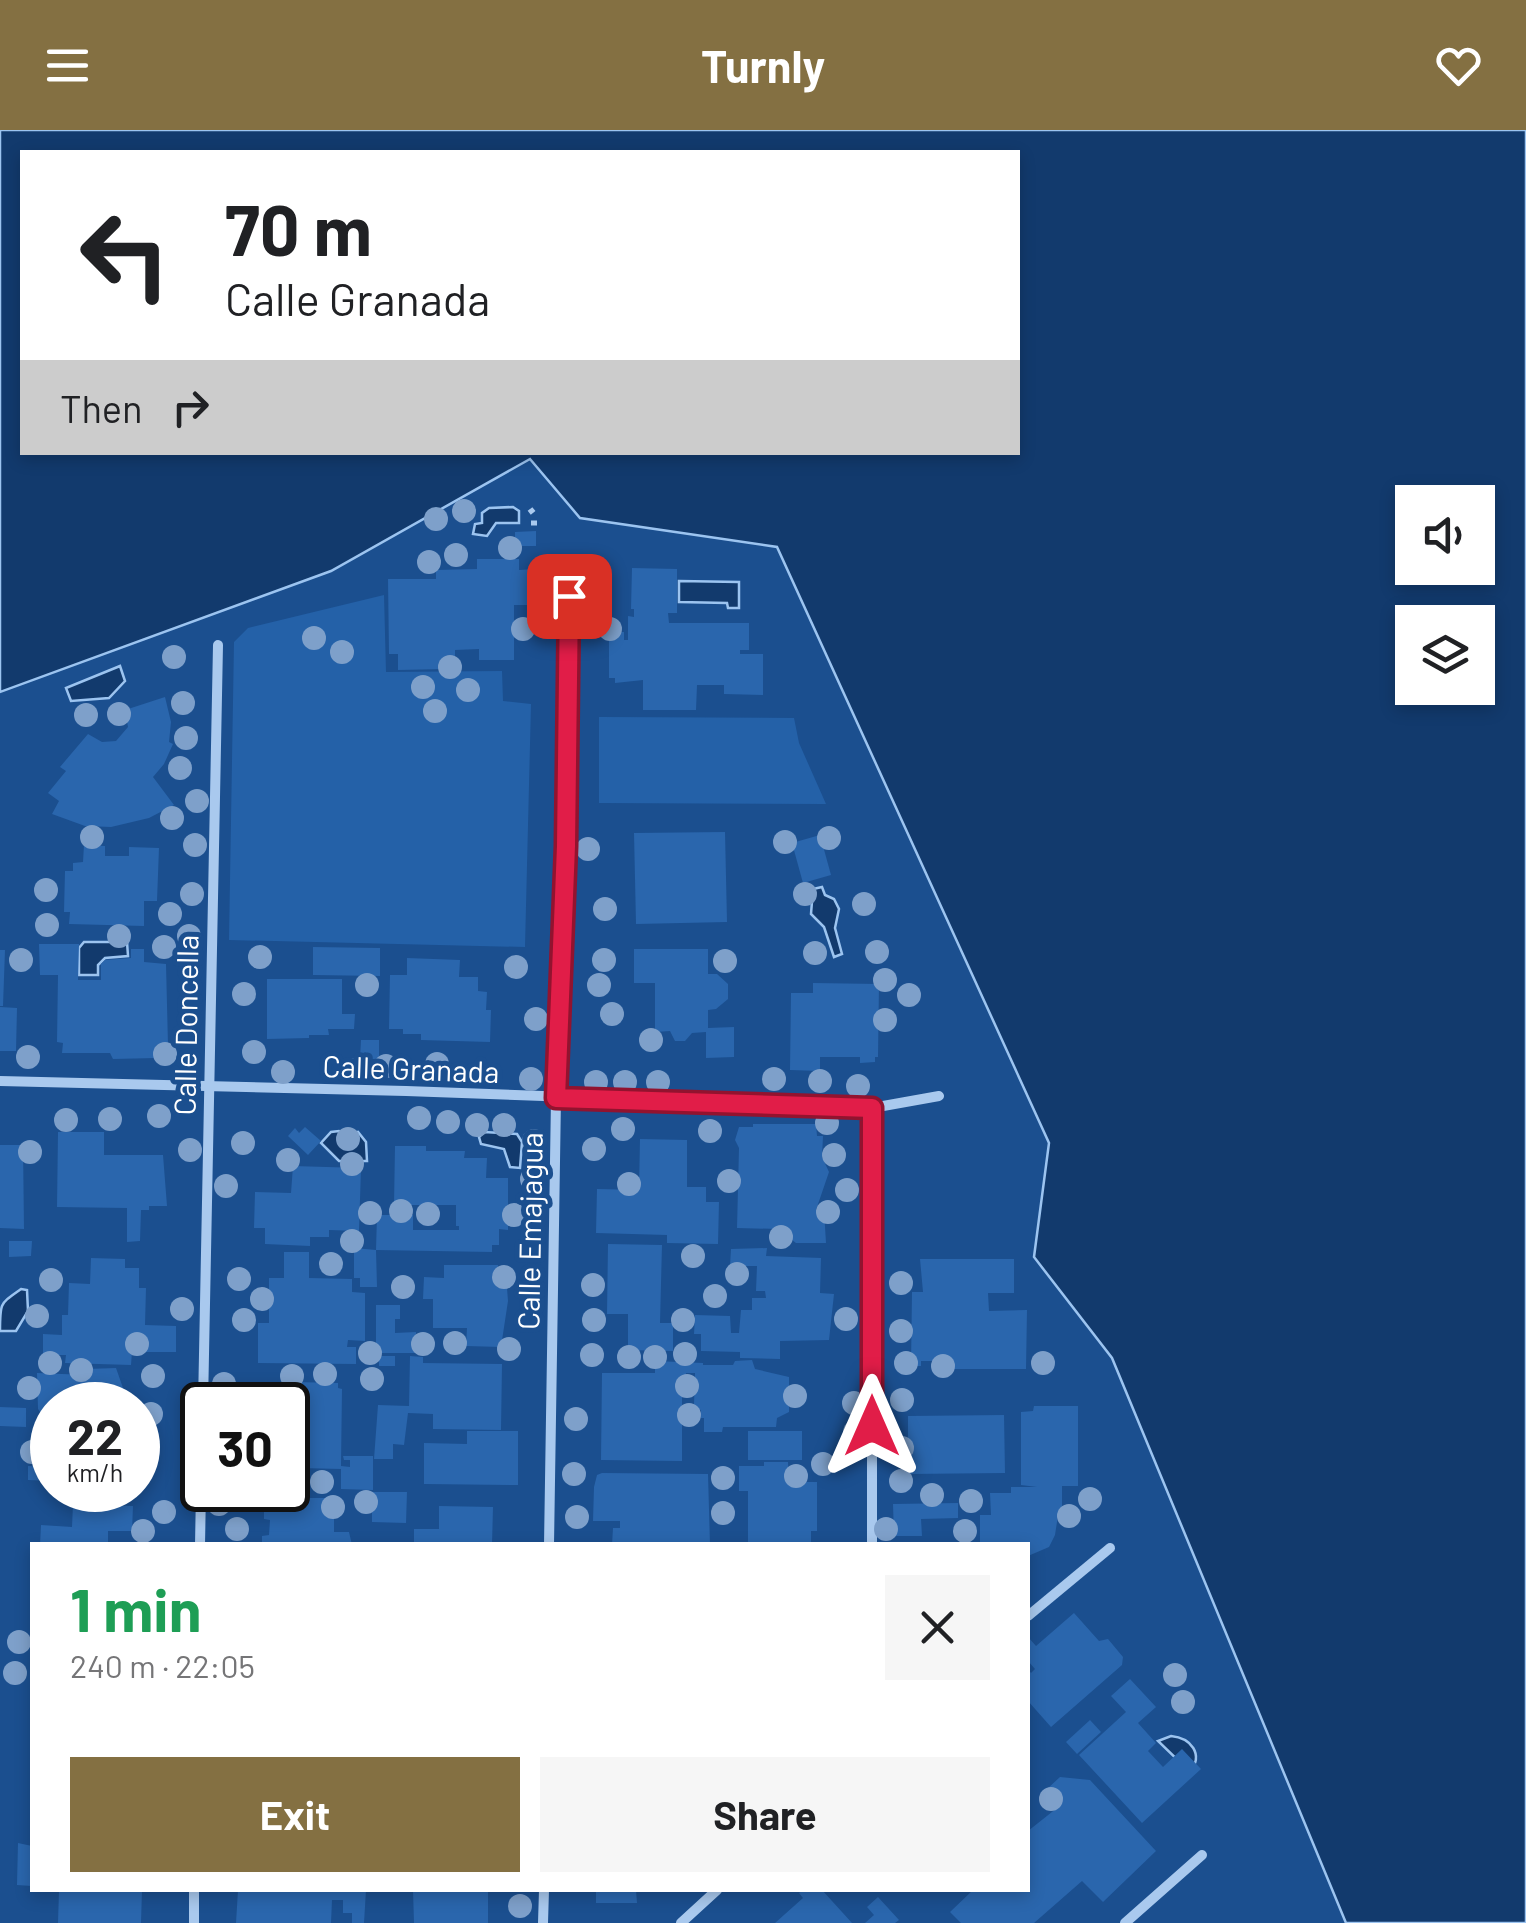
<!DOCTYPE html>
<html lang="en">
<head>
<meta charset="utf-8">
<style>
  body { margin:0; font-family:Barlow,sans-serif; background:#f6f6f6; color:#202124; height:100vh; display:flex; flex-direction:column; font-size:38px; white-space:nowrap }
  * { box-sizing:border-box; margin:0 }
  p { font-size:32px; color:#757577 }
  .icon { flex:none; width:55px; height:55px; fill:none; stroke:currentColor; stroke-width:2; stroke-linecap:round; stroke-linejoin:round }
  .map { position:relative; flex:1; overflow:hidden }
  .side { position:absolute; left:30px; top:1412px; width:1000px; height:350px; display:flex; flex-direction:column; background:#fff; border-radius:0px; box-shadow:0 5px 15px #0003 }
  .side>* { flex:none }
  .hud { position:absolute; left:20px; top:20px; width:1000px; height:305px; border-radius:0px; box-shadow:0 5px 15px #0003; background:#fff; color:#202124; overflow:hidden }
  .fabs { position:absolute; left:1395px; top:355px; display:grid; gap:20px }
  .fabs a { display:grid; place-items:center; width:100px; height:100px; border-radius:0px; background:#fff; box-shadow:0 5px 15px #0003; font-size:50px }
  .speed { position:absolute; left:30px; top:1252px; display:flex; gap:20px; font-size:50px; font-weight:700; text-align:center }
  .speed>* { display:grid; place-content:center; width:130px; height:130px; border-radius:50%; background:#fff; box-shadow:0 5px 15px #0003; line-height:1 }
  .speed small { font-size:25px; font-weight:400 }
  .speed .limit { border:5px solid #111; border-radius:15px; background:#fff; color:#111 }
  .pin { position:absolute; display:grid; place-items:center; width:85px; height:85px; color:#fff; margin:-42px; border-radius:20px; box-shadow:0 5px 15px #0006 }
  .me { position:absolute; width:110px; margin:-55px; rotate:0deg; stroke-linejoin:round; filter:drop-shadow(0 0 8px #0008) }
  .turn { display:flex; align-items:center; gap:35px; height:210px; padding:0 40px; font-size:45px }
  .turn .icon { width:130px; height:130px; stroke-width:2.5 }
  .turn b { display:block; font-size:70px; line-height:85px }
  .then { display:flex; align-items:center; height:95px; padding:0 40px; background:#0003; gap:20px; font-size:38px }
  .round { display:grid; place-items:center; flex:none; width:105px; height:105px; border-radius:0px; background:#f6f6f6 }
  .headline { display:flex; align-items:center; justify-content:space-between; height:170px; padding:0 40px }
  h1 { font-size:60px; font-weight:700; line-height:75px; color:#1e9e55 }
  .button { display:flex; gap:20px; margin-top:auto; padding:20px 40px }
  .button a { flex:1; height:115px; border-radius:0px; background:#847042; color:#fff; font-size:40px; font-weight:700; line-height:115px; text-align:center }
  .button a+a { background:#f6f6f6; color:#202124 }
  header { display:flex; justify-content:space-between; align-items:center; height:130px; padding:0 40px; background:#847042; color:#fff; font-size:45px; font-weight:700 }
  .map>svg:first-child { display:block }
</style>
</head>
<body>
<header><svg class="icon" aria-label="menu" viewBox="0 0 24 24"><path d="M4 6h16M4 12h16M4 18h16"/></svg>Turnly<svg class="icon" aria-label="heart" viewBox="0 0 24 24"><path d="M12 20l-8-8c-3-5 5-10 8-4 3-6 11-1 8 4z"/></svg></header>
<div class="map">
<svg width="1526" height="1793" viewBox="0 0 1526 1793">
  <rect width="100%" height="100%" fill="#1b4f8f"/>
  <g fill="#2461a8">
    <path d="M 384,465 L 386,542 L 502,541 L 503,571 L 531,574 L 525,817 L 229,810 L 234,512 L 248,498 Z"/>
    <path d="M 599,587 L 794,588 L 799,613 L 826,674 L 599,673 Z"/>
  </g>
  <g fill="#123a6d" stroke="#9cc4f0" stroke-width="2.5" fill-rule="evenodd">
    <path d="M 0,0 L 1526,0 L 1526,1793 L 1346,1793 L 1112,1228 L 1034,1127 L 1049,1013 L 777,417 L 580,388 L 530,329 L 331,441 L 0,562 ZM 1018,22 L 1018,322 L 22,322 L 22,22 ZM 1478,372 L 1478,438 L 1412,438 L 1412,372 ZM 1478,492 L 1478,558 L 1412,558 L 1412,492 Z"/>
    <path d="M 489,378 L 513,377 L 519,381 L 519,393 L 496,393 L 487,406 L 473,404 L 475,394 L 482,393 L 482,383 Z"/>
    <path d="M 679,451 L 739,452 L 739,478 L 728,478 L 727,473 L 679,472 Z"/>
    <path d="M 120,536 L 125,551 L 109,568 L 71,571 L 66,558 Z"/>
    <path d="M 822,757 L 825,765 L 834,769 L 839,779 L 835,798 L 842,824 L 834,827 L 824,797 L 811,784 L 813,759 Z"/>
    <path d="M 84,812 L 127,812 L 128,826 L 105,828 L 98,835 L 98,845 L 79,845 L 79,818 Z"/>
    <path d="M 339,1001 L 345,1005 L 358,1002 L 366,1012 L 367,1031 L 339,1031 L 321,1013 L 331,1002 Z"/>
    <path d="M 484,1002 L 517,1004 L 522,1012 L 520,1038 L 510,1037 L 504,1019 L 481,1014 L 479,1007 Z"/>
    <path d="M 21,1159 L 27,1160 L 28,1181 L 16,1201 L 0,1201 C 0,1172 0,1174 21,1159 Z"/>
    <path d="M 1171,1606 C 1191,1608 1204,1624 1190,1642 L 1158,1611 Z"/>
  </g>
  <g fill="#2a66ad">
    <path d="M 536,401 L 536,416 L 515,416 L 515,402 Z"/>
    <path d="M 477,429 L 519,429 L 519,440 L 535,439 L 535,475 L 514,475 L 514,530 L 479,530 L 479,519 L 455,520 L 455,533 L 445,534 L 445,539 L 398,540 L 398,524 L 389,524 L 388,449 L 436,449 L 436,440 L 477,439 Z"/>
    <path d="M 632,438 L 677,439 L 677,483 L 668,483 L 669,493 L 749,493 L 749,520 L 740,520 L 740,524 L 763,524 L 763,565 L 724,564 L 724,555 L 697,555 L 696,580 L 643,580 L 643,550 L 615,553 L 615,548 L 609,548 L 609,502 L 624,502 L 624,510 L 628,510 L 628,486 L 634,487 L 634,479 L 631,479 Z"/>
    <path d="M 165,567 L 171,592 L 169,612 L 173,614 L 164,634 L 153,647 L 174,675 L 149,688 L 111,697 L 85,696 L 52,684 L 59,671 L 48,663 L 66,641 L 60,637 L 88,604 L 102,612 L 116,611 L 128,597 L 125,580 Z"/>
    <path d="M 725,702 L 727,792 L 636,794 L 634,703 Z"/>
    <path d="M 820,705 L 831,745 L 803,753 L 792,713 Z"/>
    <path d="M 84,715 L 105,716 L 105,726 L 129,726 L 129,717 L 159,718 L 157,771 L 144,771 L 144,796 L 69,794 L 70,782 L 64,782 L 65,741 L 73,741 L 73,733 L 83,732 Z"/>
    <path d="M 39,814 L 79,814 L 78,850 L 101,850 L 101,834 L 105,830 L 131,828 L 131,819 L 144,819 L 144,832 L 166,834 L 168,915 L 156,915 L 156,928 L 113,929 L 110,923 L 62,923 L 63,913 L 57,912 L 58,845 L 40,845 Z"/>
    <path d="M 313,817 L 380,818 L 380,846 L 313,845 Z"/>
    <path d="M 634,819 L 708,819 L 708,844 L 717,844 L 728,854 L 728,869 L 716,879 L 708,880 L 708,898 L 734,897 L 734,927 L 706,928 L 706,902 L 692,903 L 685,911 L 675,911 L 670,901 L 655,902 L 655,853 L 634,853 Z"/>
    <path d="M 0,820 L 5,820 L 3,876 L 0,876 Z"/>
    <path d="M 407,828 L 460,830 L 459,847 L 478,847 L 478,861 L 487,862 L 486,880 L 491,880 L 490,912 L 421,910 L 421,904 L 403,904 L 403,899 L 389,899 L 390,845 L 407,845 Z"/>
    <path d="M 267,849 L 342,849 L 342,884 L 355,884 L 354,899 L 328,899 L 329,905 L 309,905 L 309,908 L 267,909 Z"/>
    <path d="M 813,853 L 879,854 L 878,927 L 875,927 L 875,932 L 860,933 L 860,927 L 820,927 L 820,941 L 790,940 L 791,863 L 813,863 Z"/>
    <path d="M 0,877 L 17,878 L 16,921 L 0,921 Z"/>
    <path d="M 361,910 L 379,910 L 379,929 L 360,929 Z"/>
    <path d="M 753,994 L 816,994 L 817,1006 L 823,1006 L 822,1027 L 829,1042 L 816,1080 L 824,1080 L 826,1113 L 796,1113 L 778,1099 L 737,1098 L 739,1018 L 735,1010 L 739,997 L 753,997 Z"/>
    <path d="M 305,997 L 321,1011 L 308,1025 L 288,1006 L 295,998 L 299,1003 Z"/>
    <path d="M 58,1002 L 104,1002 L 104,1025 L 163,1025 L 167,1076 L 149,1076 L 149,1080 L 141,1080 L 140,1111 L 127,1112 L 127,1078 L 57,1077 Z"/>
    <path d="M 640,1009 L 687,1010 L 687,1057 L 706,1057 L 706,1072 L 719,1072 L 718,1114 L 667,1113 L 667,1105 L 596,1103 L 597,1059 L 639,1060 Z"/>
    <path d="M 0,1015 L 23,1015 L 24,1099 L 0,1098 Z"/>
    <path d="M 395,1016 L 426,1016 L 426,1021 L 465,1021 L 464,1028 L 487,1028 L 486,1048 L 508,1048 L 508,1100 L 499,1099 L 499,1115 L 492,1115 L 492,1122 L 376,1120 L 377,1157 L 360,1157 L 360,1148 L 354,1148 L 354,1118 L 376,1120 L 377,1085 L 413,1085 L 413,1100 L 459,1100 L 459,1096 L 456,1096 L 456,1075 L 394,1075 Z"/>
    <path d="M 293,1036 L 361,1038 L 359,1101 L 329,1100 L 329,1107 L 310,1107 L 310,1116 L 265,1114 L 265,1098 L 254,1098 L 255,1062 L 291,1063 Z"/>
    <path d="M 9,1111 L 32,1111 L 31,1126 L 9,1127 Z"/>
    <path d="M 608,1114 L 662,1115 L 660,1193 L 673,1193 L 673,1221 L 628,1220 L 628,1184 L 607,1184 Z"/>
    <path d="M 767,1118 L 766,1126 L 821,1128 L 820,1163 L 834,1164 L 829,1210 L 780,1211 L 780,1229 L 740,1228 L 740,1222 L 701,1221 L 701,1204 L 694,1204 L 695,1185 L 730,1186 L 731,1203 L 739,1203 L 741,1180 L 752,1180 L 752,1168 L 766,1168 L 765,1161 L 756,1161 L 757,1136 L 730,1136 L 731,1119 Z"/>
    <path d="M 284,1122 L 309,1122 L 309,1148 L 352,1149 L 352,1162 L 365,1163 L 365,1211 L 348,1210 L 347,1217 L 356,1217 L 356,1234 L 258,1233 L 258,1193 L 269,1193 L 269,1148 L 284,1148 Z"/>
    <path d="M 91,1128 L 125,1129 L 125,1138 L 139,1138 L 139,1158 L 146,1158 L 145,1195 L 176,1196 L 176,1222 L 144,1222 L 143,1208 L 133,1208 L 131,1235 L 65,1233 L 66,1225 L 43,1225 L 43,1204 L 62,1205 L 62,1185 L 68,1185 L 69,1153 L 90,1154 Z"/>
    <path d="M 920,1129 L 1014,1129 L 1014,1163 L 988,1163 L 989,1181 L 1027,1180 L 1026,1239 L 951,1239 L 951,1231 L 921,1231 L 921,1236 L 911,1236 L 912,1162 L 923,1162 Z"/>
    <path d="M 444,1135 L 498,1135 L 497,1157 L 507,1158 L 508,1171 L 501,1217 L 466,1216 L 467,1198 L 433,1198 L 433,1169 L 423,1169 L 424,1147 L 444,1148 Z"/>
    <path d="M 376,1175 L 400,1175 L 400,1189 L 395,1189 L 395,1203 L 416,1202 L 416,1223 L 376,1223 Z"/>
    <rect x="379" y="1226" width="16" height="10"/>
    <path d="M 410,1226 L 423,1227 L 423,1233 L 502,1234 L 501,1300 L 433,1299 L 433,1284 L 408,1283 L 404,1315 L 393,1314 L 393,1329 L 374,1329 L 378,1275 L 409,1276 Z"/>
    <path d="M 752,1230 L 755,1239 L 789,1247 L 789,1282 L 777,1288 L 776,1297 L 723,1297 L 722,1302 L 704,1302 L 704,1288 L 701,1288 L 701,1280 L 695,1279 L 694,1274 L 695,1243 L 686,1243 L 686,1249 L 682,1249 L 682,1331 L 601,1330 L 602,1243 L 655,1243 L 655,1231 L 703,1233 L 703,1235 L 733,1235 L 735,1231 Z"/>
    <path d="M 116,1238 L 129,1275 L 52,1275 L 52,1298 L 38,1279 L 37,1243 L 87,1245 L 87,1239 Z"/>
    <path d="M 295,1252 L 338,1253 L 338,1258 L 342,1259 L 341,1336 L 350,1337 L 350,1330 L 344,1330 L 343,1326 L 373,1326 L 373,1360 L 341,1359 L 341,1339 L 300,1338 L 300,1355 L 288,1355 L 288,1275 L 248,1275 L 248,1259 L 295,1260 Z"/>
    <path d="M 1034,1276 L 1078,1276 L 1078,1356 L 1062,1356 L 1062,1379 L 1059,1379 L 1055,1405 L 1049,1417 L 1028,1426 L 1028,1415 L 980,1415 L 980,1385 L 991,1385 L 990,1363 L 1011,1363 L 1011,1357 L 1037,1357 L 1021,1355 L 1021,1282 L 1033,1281 Z"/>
    <path d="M 0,1277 L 26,1278 L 26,1297 L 0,1296 Z"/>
    <path d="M 1004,1285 L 1005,1343 L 908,1344 L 908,1286 Z"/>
    <path d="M 138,1300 L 143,1314 L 157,1327 L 138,1345 Z"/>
    <path d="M 467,1301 L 518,1301 L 518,1355 L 424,1354 L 424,1313 L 467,1314 Z"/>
    <rect x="748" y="1301" width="54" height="29"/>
    <path d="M 764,1332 L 788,1332 L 789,1352 L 817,1352 L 817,1401 L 811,1401 L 811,1415 L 748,1415 L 748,1361 L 739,1361 L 739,1336 L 764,1336 Z"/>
    <path d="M 28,1336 L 52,1337 L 52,1351 L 28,1350 Z"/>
    <path d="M 602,1343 L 708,1344 L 710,1415 L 612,1415 L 613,1398 L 620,1398 L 620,1391 L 593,1391 L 594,1357 L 597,1345 Z"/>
    <path d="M 288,1358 L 296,1358 L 296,1368 L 327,1368 L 328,1388 L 334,1388 L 334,1402 L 349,1402 L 352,1415 L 262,1415 L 262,1406 L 269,1405 L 270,1390 L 264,1389 L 264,1371 L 258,1371 L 258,1360 Z"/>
    <path d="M 372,1362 L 407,1362 L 406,1393 L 372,1392 Z"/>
    <path d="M 958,1373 L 958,1388 L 921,1389 L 922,1406 L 894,1406 L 893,1374 Z"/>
    <path d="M 73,1374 L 133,1376 L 132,1401 L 108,1401 L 108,1415 L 40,1415 L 41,1395 L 72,1397 Z"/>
    <path d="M 439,1376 L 493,1377 L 492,1415 L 414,1415 L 414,1399 L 439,1399 Z"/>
    <path d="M 1074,1483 L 1099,1511 L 1108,1509 L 1123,1527 L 1122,1535 L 1051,1597 L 1028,1571 L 1028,1539 L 1031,1543 L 1035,1539 L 1028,1531 L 1028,1507 L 1036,1516 Z"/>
    <path d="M 1130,1549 L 1156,1577 L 1138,1593 L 1156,1613 L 1148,1621 L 1163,1637 L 1182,1619 L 1201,1639 L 1142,1693 L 1079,1625 L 1126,1582 L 1111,1566 Z"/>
    <path d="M 1090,1590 L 1101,1602 L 1077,1624 L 1066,1612 Z"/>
    <path d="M 1060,1647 L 1090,1650 L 1156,1721 L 1103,1772 L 1082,1751 L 1034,1793 L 961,1793 L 950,1782 L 973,1760 L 1028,1760 L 1028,1701 L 1062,1674 L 1047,1659 Z"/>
    <path d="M 18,1713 L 32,1716 L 32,1756 L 17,1755 Z"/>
    <path d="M 59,1760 L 142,1760 L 141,1793 L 58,1793 Z"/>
    <path d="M 238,1760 L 366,1760 L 364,1793 L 352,1793 L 352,1783 L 343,1783 L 343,1770 L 332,1770 L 331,1793 L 236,1793 Z"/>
    <path d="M 413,1760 L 488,1760 L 488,1793 L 414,1793 Z"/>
    <path d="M 596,1760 L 636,1760 L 637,1773 L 596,1773 Z"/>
    <path d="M 803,1760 L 822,1760 L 852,1793 L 775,1793 L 803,1768 L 799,1763 Z"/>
    <path d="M 878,1767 L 899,1790 L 895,1793 L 865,1793 L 874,1785 L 867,1777 Z"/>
  </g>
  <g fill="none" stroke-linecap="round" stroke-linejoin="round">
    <path stroke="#a9c9ee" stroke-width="6" stroke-dasharray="5 8" stroke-linecap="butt" d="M 530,379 L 534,384 L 534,401"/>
    <g stroke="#a9c9ee" stroke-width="10">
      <path d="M 0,951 L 406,961 L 872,978 L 939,966"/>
      <path d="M 203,1275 L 218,515"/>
      <path d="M 200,1415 L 202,1307"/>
      <path d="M 549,1415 L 556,968 L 566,685 L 569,429"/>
      <path d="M 872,1415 L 872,978"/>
      <path d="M 1028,1486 L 1110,1418"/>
      <path d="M 194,1793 L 194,1760"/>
      <path d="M 543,1793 L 544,1760"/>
      <path d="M 681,1793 L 717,1760"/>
      <path d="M 1125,1793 L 1202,1725"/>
    </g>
  </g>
  <g fill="#7ea0ca">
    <circle cx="464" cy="381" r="12"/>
    <circle cx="436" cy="389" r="12"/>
    <circle cx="510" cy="418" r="12"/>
    <circle cx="456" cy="425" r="12"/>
    <circle cx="429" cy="432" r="12"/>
    <circle cx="523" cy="499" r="12"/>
    <circle cx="610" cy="499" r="12"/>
    <circle cx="314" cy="508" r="12"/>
    <circle cx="342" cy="522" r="12"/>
    <circle cx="174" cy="527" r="12"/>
    <circle cx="450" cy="537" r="12"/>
    <circle cx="423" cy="557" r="12"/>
    <circle cx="468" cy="560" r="12"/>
    <circle cx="183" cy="573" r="12"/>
    <circle cx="435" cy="581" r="12"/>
    <circle cx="119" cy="584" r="12"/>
    <circle cx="86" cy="585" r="12"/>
    <circle cx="186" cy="608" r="12"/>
    <circle cx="180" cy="638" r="12"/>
    <circle cx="197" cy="671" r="12"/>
    <circle cx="172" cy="688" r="12"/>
    <circle cx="92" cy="707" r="12"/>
    <circle cx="829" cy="708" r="12"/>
    <circle cx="785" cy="712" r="12"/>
    <circle cx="195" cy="715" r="12"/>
    <circle cx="588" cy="719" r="12"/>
    <circle cx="46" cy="760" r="12"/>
    <circle cx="192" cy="764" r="12"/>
    <circle cx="805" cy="764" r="12"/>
    <circle cx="864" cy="774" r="12"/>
    <circle cx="605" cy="779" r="12"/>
    <circle cx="170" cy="784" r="12"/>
    <circle cx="47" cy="795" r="12"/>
    <circle cx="119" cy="806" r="12"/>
    <circle cx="189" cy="806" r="12"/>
    <circle cx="164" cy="817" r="12"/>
    <circle cx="877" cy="822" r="12"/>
    <circle cx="815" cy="823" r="12"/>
    <circle cx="260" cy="827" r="12"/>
    <circle cx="21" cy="830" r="12"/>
    <circle cx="604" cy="830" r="12"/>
    <circle cx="725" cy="831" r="12"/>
    <circle cx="516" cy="837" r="12"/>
    <circle cx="885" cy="850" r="12"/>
    <circle cx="367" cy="855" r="12"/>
    <circle cx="599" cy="855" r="12"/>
    <circle cx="244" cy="864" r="12"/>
    <circle cx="909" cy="865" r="12"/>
    <circle cx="612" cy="884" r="12"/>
    <circle cx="536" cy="889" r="12"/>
    <circle cx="885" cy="890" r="12"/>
    <circle cx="651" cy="910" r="12"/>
    <circle cx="254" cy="922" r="12"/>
    <circle cx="165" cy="924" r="12"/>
    <circle cx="28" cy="927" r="12"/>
    <circle cx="437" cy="934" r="12"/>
    <circle cx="386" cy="936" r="12"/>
    <circle cx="350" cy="940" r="12"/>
    <circle cx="283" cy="942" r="12"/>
    <circle cx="531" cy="949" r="12"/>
    <circle cx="774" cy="949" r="12"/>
    <circle cx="820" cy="951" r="12"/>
    <circle cx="596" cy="952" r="12"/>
    <circle cx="625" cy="952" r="12"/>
    <circle cx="658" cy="952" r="12"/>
    <circle cx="858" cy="956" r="12"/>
    <circle cx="159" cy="986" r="12"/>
    <circle cx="419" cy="988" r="12"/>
    <circle cx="110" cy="989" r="12"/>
    <circle cx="66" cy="990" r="12"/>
    <circle cx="448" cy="992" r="12"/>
    <circle cx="827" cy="993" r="12"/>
    <circle cx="477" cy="995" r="12"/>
    <circle cx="504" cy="995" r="12"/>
    <circle cx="623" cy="999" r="12"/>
    <circle cx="710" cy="1001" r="12"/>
    <circle cx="348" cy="1009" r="12"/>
    <circle cx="534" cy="1011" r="12"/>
    <circle cx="243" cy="1013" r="12"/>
    <circle cx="594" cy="1019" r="12"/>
    <circle cx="190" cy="1020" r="12"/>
    <circle cx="30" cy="1022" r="12"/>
    <circle cx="834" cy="1025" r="12"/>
    <circle cx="288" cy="1030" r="12"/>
    <circle cx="352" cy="1034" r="12"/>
    <circle cx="532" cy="1049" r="12"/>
    <circle cx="729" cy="1051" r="12"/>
    <circle cx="629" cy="1054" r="12"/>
    <circle cx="226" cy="1056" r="12"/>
    <circle cx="847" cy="1060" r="12"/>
    <circle cx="401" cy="1081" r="12"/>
    <circle cx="828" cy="1082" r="12"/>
    <circle cx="370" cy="1083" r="12"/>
    <circle cx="428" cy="1084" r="12"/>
    <circle cx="514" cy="1085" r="12"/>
    <circle cx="781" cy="1107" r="12"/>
    <circle cx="352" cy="1111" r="12"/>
    <circle cx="693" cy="1126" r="12"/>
    <circle cx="331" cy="1134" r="12"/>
    <circle cx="737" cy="1144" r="12"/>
    <circle cx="504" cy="1147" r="12"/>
    <circle cx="239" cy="1149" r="12"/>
    <circle cx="51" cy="1150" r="12"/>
    <circle cx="901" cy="1153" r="12"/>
    <circle cx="593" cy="1155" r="12"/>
    <circle cx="403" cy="1157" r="12"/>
    <circle cx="715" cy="1166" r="12"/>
    <circle cx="262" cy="1169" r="12"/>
    <circle cx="182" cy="1179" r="12"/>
    <circle cx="37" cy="1186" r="12"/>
    <circle cx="846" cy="1189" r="12"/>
    <circle cx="244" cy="1190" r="12"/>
    <circle cx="594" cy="1190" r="12"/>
    <circle cx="683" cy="1190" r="12"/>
    <circle cx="901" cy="1201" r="12"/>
    <circle cx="455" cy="1213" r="12"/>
    <circle cx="137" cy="1214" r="12"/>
    <circle cx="423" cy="1214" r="12"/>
    <circle cx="509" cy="1219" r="12"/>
    <circle cx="370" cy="1223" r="12"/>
    <circle cx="685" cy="1224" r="12"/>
    <circle cx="592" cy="1225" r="12"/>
    <circle cx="629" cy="1227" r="12"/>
    <circle cx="655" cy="1227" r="12"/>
    <circle cx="50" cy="1233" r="12"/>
    <circle cx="906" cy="1233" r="12"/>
    <circle cx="1043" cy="1233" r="12"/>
    <circle cx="943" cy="1236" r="12"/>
    <circle cx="81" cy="1240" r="12"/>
    <circle cx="325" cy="1244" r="12"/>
    <circle cx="153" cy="1246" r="12"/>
    <circle cx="292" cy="1246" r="12"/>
    <circle cx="372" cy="1249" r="12"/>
    <circle cx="224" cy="1254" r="12"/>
    <circle cx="687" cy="1256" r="12"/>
    <circle cx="29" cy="1258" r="12"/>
    <circle cx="795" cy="1266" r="12"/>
    <circle cx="902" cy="1270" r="12"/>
    <circle cx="854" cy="1273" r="12"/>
    <circle cx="151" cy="1284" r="12"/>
    <circle cx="689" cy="1285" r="12"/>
    <circle cx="576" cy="1289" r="12"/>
    <circle cx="855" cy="1302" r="12"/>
    <circle cx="902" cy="1318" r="12"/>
    <circle cx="32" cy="1322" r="12"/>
    <circle cx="823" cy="1334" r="12"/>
    <circle cx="574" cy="1344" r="12"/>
    <circle cx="796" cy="1346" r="12"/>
    <circle cx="723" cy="1348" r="12"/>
    <circle cx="901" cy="1351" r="12"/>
    <circle cx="322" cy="1352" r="12"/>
    <circle cx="932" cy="1365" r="12"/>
    <circle cx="1090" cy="1369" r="12"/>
    <circle cx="971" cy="1371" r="12"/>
    <circle cx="366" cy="1372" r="12"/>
    <circle cx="219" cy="1374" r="12"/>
    <circle cx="333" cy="1377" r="12"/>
    <circle cx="164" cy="1382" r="12"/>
    <circle cx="723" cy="1383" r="12"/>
    <circle cx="1069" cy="1386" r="12"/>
    <circle cx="577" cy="1387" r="12"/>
    <circle cx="237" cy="1399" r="12"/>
    <circle cx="886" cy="1399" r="12"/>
    <circle cx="143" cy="1401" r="12"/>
    <circle cx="965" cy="1401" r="12"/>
    <circle cx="19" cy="1512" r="12"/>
    <circle cx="15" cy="1543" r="12"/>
    <circle cx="1175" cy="1545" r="12"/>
    <circle cx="1183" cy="1572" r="12"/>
    <circle cx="1051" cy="1669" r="12"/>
    <circle cx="520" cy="1776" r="12"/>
  </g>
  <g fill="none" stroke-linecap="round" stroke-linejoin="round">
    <g stroke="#92132f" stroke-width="25">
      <path id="route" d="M 569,466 L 566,716 L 556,968 L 872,978 L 872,1296"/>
    </g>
    <use href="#route" stroke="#e11d48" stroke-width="18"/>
  </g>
  <g text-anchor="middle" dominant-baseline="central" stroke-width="10" stroke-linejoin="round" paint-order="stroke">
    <g font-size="30" fill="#fff" stroke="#1b4f8f">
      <text transform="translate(185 895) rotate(-89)">Calle Doncella</text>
      <text transform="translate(411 938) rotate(2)">Calle Granada</text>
      <text transform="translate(529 1101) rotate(-89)">Calle Emajagua</text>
    </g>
  </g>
</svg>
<div class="fabs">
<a><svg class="icon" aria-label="sound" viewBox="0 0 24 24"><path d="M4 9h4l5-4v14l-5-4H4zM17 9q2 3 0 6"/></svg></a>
<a><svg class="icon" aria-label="layers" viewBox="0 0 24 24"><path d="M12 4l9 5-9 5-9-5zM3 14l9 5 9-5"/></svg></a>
</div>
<div class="speed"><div>22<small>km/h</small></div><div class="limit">30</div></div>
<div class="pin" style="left:569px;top:466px;background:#d93025"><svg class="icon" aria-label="arrive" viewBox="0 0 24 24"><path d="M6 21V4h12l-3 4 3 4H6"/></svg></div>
<svg class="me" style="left:872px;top:1296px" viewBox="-20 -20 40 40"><path d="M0-17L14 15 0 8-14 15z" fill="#e11d48" stroke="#fff" stroke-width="4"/></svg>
<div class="hud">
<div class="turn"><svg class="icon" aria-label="left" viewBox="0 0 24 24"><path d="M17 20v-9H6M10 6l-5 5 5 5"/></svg><div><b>70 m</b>Calle Granada</div></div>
<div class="then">Then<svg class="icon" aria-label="right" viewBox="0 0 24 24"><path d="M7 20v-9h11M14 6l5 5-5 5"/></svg></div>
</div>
<section class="side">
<div class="headline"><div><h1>1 min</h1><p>240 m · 22:05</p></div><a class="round"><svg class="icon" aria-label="close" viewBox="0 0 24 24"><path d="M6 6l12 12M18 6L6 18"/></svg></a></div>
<div class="button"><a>Exit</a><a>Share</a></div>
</section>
</div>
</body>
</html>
